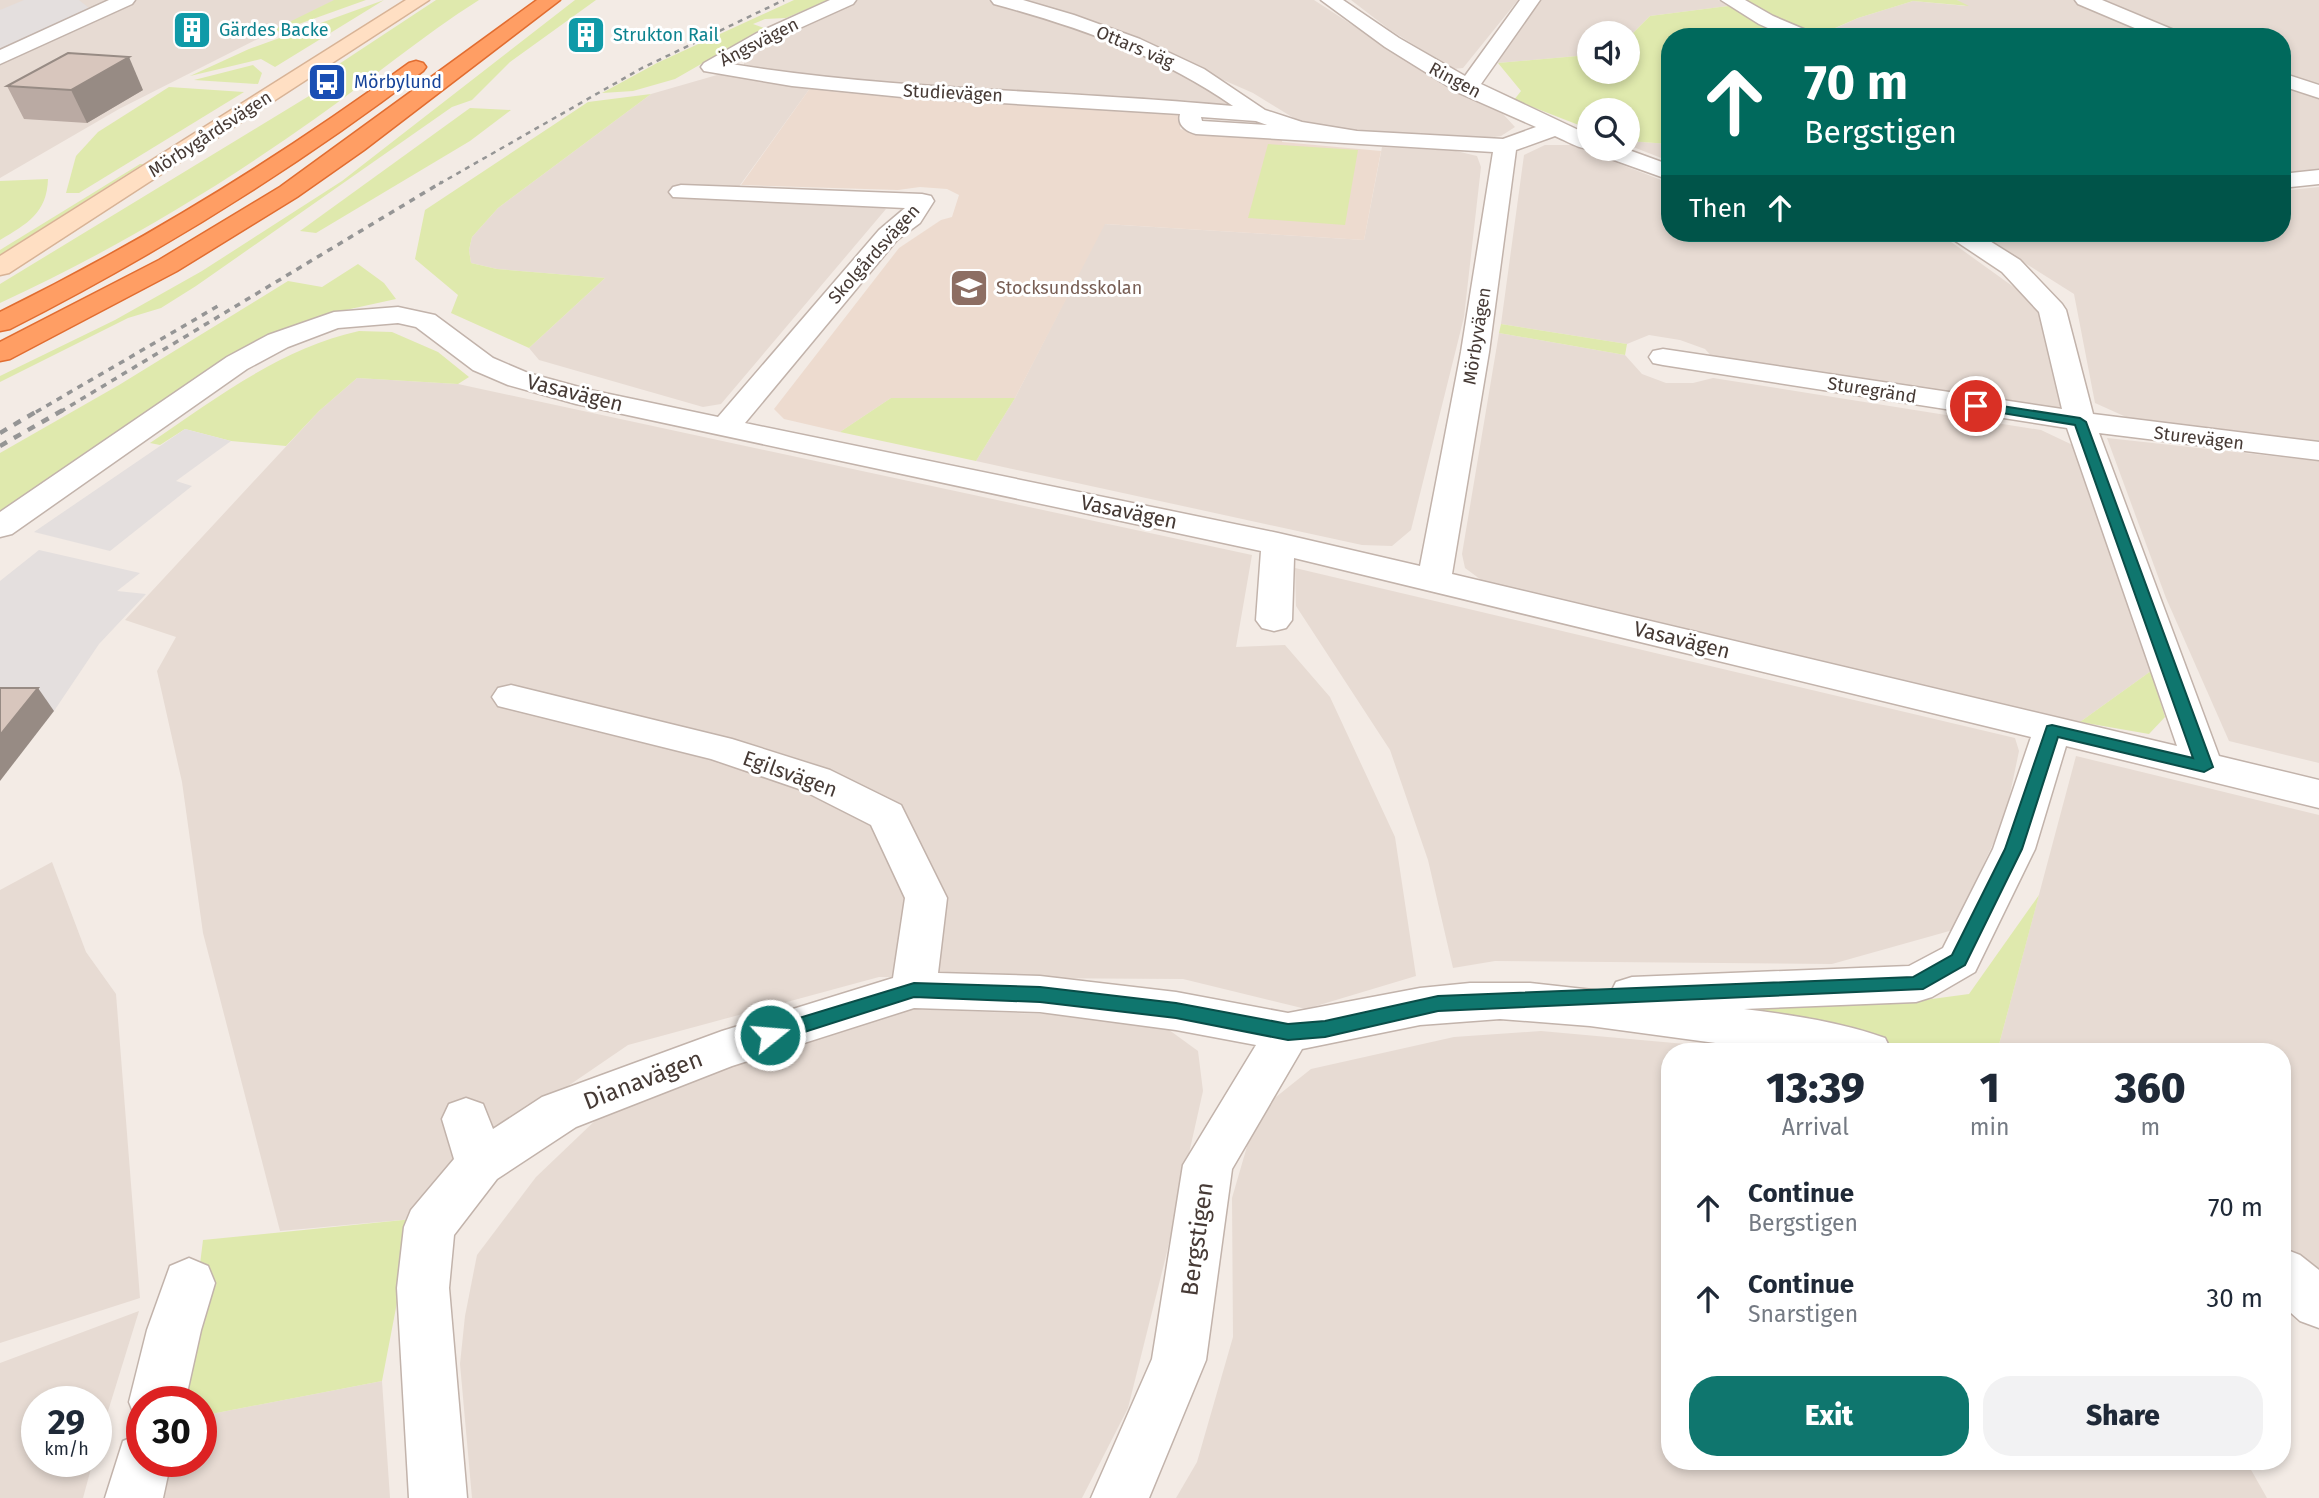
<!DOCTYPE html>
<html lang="en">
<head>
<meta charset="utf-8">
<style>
  body { margin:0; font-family:"Fira Sans",sans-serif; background:#f2f2f3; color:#1f2937; height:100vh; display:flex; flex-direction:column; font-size:26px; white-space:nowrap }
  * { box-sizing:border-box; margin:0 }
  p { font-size:23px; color:#747a83 }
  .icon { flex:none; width:38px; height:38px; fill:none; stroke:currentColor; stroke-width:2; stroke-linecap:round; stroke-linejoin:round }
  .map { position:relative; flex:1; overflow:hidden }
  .details { position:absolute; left:1661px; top:1043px; width:630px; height:427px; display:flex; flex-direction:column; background:#fff; border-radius:28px; box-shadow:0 4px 10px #0003 }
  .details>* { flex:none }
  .guide { position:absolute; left:1661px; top:28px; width:630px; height:214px; border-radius:28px; box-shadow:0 4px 10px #0003; background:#00695c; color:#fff; overflow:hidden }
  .buttons { position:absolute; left:1577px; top:21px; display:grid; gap:14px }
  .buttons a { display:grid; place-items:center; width:63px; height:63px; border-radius:50%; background:#fff; box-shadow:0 4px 10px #0003; font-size:35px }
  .speed { position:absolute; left:21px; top:1386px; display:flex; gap:14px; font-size:35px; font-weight:700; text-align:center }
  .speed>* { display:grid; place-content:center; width:91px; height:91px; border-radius:50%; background:#fff; box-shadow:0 4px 10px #0003; line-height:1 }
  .speed small { font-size:18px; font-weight:400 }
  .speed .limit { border:10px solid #d22; background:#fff; color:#111 }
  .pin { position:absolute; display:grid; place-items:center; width:60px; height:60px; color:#fff; margin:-30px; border:4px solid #fff; border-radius:50%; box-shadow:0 2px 7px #0007 }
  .me { position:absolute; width:77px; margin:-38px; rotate:73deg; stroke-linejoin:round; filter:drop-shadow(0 0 5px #0008) }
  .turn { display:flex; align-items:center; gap:24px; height:147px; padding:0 28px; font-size:32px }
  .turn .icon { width:91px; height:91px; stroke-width:2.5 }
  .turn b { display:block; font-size:49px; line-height:60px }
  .then { display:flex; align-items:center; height:66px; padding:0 28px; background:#0003; gap:14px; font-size:26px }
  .eta { display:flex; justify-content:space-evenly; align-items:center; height:119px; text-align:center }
  .eta b { font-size:42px; font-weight:800; line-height:49px }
  .action { display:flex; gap:14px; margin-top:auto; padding:14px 28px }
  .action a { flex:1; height:80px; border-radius:28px; background:#0f766e; color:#fff; font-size:28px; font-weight:800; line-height:80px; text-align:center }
  .action a+a { background:#f2f2f3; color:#1f2937 }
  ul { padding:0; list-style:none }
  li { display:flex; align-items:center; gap:21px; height:91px; padding:0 28px }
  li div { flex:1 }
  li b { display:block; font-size:26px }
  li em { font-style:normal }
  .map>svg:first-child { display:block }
</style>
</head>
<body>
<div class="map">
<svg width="2319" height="1498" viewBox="0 0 2319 1498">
  <rect width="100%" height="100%" fill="#f3ebe5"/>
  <g fill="#e7dbd3">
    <path d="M 0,0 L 335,0 L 119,109 L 0,178 Z"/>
    <path d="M 856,0 L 988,0 L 1033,12 L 1101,35 L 1173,68 L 1236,106 L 1229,109 L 991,89 L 889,84 L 744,68 L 744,51 Z"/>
    <path d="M 1013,0 L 1314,0 L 1437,80 L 1503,114 L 1515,127 L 1501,136 L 1475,140 L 1406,137 L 1302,123 L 1253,93 L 1132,40 Z"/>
    <path d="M 1351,0 L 1518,0 L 1463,68 L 1453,69 L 1390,30 Z"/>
    <path d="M 1540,0 L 1718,0 L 1728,6 L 1650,16 L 1628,38 L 1628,33 L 1589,33 L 1589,55 L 1498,63 L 1528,11 Z"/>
    <path d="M 1957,0 L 2077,0 L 2167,37 L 1820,35 L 1858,18 L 1913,1 L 1966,6 Z"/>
    <path d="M 2098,0 L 2319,0 L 2319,88 L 2282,75 L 2282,37 L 2187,37 Z"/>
    <path d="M 724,73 L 813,84 L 730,199 L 874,204 L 886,209 L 721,404 L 703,407 L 539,360 L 529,348 L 605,278 L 497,269 L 471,263 L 469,250 L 472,237 L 498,208 L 651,94 Z"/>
    <path d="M 2282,86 L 2319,98 L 2319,171 L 2282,174 Z"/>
    <path d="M 1628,141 L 1669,144 L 1669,161 L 1628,145 Z"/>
    <path d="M 1545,145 L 1571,145 L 1669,183 L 1670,233 L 1815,233 L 1852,236 L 1893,233 L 1940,234 L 2029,298 L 2043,316 L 2066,409 L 2038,410 L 1716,361 L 1705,349 L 1680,340 L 1649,335 L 1627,344 L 1501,324 L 1524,155 Z"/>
    <path d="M 1382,147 L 1456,151 L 1477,156 L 1481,167 L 1464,317 L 1411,530 L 1392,546 L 1362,545 L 976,461 L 1015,398 L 1104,224 L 1364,240 Z"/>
    <path d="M 2319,187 L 2319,444 L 2135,421 L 2095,403 L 2074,294 L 1977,233 L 2282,233 L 2282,191 Z"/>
    <path d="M 1499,333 L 1625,355 L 1642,374 L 1666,383 L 1693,383 L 1713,378 L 2041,430 L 2079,448 L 2151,671 L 2080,722 L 1484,582 L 1465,568 L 1462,554 Z"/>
    <path d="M 357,378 L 458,384 L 1252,555 L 1236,647 L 1285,645 L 1330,697 L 1395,837 L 1416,976 L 1306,1009 L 1183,979 L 879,977 L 628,1045 L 505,1129 L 413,1219 L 280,1231 L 203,933 L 182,782 L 157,671 L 176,637 L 125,620 L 319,411 Z"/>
    <path d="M 2107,438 L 2319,461 L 2319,763 L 2229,741 L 2166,598 Z"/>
    <path d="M 1295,568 L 2015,738 L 2019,751 L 2005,818 L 1953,930 L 1832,964 L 1495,961 L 1453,968 L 1428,860 L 1390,750 L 1296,606 Z"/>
    <path d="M 2076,756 L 2319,815 L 2319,1278 L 2282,1252 L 2282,1052 L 1997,1052 Z"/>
    <path d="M 52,862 L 86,952 L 116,994 L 140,1298 L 0,1343 L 0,890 Z"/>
    <path d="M 904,1009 L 1077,1015 L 1165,1027 L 1198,1051 L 1203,1091 L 1166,1256 L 1128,1408 L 1082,1498 L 472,1498 L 460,1364 L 465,1316 L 477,1255 L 536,1177 L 602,1114 L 749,1057 Z"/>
    <path d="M 1541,1031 L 1774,1052 L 1670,1052 L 1670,1461 L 2246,1461 L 2267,1498 L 1176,1498 L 1197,1462 L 1233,1337 L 1232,1198 L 1257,1112 L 1311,1069 L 1454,1037 Z"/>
    <path d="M 139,1311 L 96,1450 L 96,1402 L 37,1402 L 37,1461 L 93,1461 L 83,1498 L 0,1498 L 0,1363 Z"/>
    <path d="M 382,1381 L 390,1498 L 164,1498 L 172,1461 L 201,1461 L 201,1416 Z"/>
  </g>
  <path fill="#eddbcf" d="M 813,84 L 1182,110 L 1180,129 L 1187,131 L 1283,137 L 1282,142 L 1381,151 L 1364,240 L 1105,224 L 1015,398 L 891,398 L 840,432 L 784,419 L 774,409 L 899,248 L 941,220 L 952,217 L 959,195 L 947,189 L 920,187 L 898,190 L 741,185 Z"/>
  <g fill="#dfe9ad">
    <path d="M 334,0 L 366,0 L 271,34 L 267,33 Z"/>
    <path d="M 384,0 L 275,67 L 261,59 L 190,76 L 249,49 Z"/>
    <path d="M 436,0 L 479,0 C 422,36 370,80 316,118 C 216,189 111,252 0,303 L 0,284 L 309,96 L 332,98 L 344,85 L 324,82 L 339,64 Z"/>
    <path d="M 575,0 L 596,0 L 510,62 L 472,100 L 452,107 L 196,286 L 161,308 L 128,318 L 0,382 L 0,376 L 115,320 L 202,271 L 342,181 Z"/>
    <path d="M 794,0 L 828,0 L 786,18 L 765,19 L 753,24 L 764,28 L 675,79 L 633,91 L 602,93 L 657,63 Z"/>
    <path d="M 1739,0 L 1957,0 L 1969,6 L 1913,1 L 1858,18 L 1819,35 L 1794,26 Z"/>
    <path d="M 1728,6 L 1788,37 L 1670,37 L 1669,144 L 1628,141 L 1628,110 L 1589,110 L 1589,129 L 1514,100 L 1521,91 L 1498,63 L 1589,55 L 1589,72 L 1628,72 L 1628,38 L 1650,16 Z"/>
    <path d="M 253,65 L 262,73 L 258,84 L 194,80 Z"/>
    <path d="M 169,87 L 244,92 L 79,193 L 66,193 L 76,156 L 98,132 Z"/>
    <path d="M 651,94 L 498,208 L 472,237 L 469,250 L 471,263 L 497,269 L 605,278 L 529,348 L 451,313 L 458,295 L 415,259 L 425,210 L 588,102 Z"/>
    <path d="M 470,108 L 511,110 L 470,141 L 316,233 L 300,231 Z"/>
    <path d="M 1268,144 L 1358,150 L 1345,225 L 1248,218 Z"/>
    <path d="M 140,164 L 143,164 L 0,255 L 0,250 Z"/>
    <path d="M 48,179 C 47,213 27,224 0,240 L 0,181 Z"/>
    <path d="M 358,264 L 384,283 L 396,299 L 332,313 L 280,330 L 222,361 L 0,512 L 0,453 L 119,385 L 288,281 L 322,287 Z"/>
    <path d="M 1501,324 L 1627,344 L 1625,355 L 1499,333 Z"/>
    <path d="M 359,331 L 392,332 L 438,352 L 469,377 L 458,384 L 357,378 L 319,411 L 286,446 L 231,441 L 185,429 L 160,445 L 150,443 C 215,399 281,348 359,331 Z"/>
    <path d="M 891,398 L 1015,398 L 976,461 L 840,432 Z"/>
    <path d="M 2151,671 L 2165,717 L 2149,734 L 2080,722 Z"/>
    <path d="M 2039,895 L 1997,1052 L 1905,1052 L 1769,1017 L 1621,1006 L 1902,1003 L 1969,994 Z"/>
    <path d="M 413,1219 L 382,1381 L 201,1416 L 201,1402 L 183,1402 L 203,1240 Z"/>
  </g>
  <g fill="#e4dfde">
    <path d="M 24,0 L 79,0 L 89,8 L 0,49 L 0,10 Z"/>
    <path d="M 185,429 L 231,441 L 176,481 L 192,486 L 110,551 L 34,532 Z"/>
    <path d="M 39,550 L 140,573 L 117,591 L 146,594 L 99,644 L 54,711 L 0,712 L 0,581 Z"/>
  </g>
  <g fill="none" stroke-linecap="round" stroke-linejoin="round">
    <g stroke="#c2b3ab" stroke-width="3">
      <g id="street">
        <path d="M 109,0 L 135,0 L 132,4 L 0,64 L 0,50 Z"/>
        <path d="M 830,0 L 856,0 L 853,4 L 771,41 L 731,64 C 898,91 1066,90 1233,106 C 1161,56 1079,27 994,4 L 991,0 L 1023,0 L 1074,15 L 1140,39 L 1204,69 L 1265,110 L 1302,122 L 1357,131 L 1503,139 L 1536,127 L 1459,93 L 1385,47 L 1321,0 L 1343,0 L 1399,38 L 1465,76 L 1520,0 L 1540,0 L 1481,84 L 1589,135 L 1589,149 L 1593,149 C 1580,150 1567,141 1555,136 L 1516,150 L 1489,352 L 1452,574 L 2177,746 L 2067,428 L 1663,365 L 1653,363 L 1649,357 L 1653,351 L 1663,349 L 2062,409 L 2039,312 L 2002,272 L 1951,238 L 1947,233 L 1977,233 L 2020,260 L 2062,304 L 2066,310 L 2093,414 L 2319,442 L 2319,460 L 2099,433 L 2219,756 L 2319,780 L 2319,808 L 2066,746 L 2035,849 L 1975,972 L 1932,997 L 1916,1002 L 1744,1009 C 1792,1015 1840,1022 1885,1038 L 1892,1052 L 1782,1052 L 1590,1026 L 1500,1019 L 1420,1025 L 1302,1049 L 1232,1169 L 1206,1360 L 1149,1498 L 1091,1498 L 1152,1359 L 1183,1165 L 1256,1045 L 1176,1030 L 1040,1012 L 914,1008 L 732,1066 L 576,1127 L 497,1179 L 454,1235 L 449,1288 L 467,1498 L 409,1498 L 397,1288 L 404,1227 L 411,1210 L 454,1159 L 442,1119 L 449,1104 L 466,1098 L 483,1104 L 493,1129 L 542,1097 L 722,1031 L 893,978 L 905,898 L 871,825 L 802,790 L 711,759 L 498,706 L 492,697 L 498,688 L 511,685 L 732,739 L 830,770 L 901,805 L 947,898 L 938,973 L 1040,976 L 1176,992 L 1288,1013 L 1420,988 L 1470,983 L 1530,983 L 1611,992 L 1616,982 L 1632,977 L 1909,966 L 1943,948 L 1993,849 L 2031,737 L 1294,558 L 1292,620 L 1286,628 L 1274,631 L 1262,628 L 1256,620 L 1261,551 L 576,404 L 508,385 L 473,370 L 416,327 L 398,323 L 338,328 L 288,347 L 247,369 L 12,534 L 0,537 L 0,512 L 227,357 L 268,335 L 334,312 L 398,307 L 435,315 L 493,358 L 528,373 L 590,390 L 718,417 L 879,230 L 905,208 L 673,197 L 669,192 L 673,187 L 681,185 L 922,194 L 931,196 L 934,201 L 920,223 L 897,240 L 745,423 L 1278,533 L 1420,566 L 1461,352 L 1493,152 L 1196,134 C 1186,131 1177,125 1180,114 L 902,97 L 792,86 L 704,71 L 701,67 L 704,63 L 757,33 ZM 1201,117 L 1256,121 L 1267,125 L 1202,121 Z"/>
        <path d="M 1721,0 L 1745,0 L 1773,16 L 1813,33 L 1816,37 L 1788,37 L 1759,24 Z"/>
        <path d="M 2075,0 L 2102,0 L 2181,33 L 2184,37 L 2156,37 L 2078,4 Z"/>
        <path d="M 2282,73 L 2319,85 L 2319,98 L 2282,86 Z"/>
        <path d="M 1594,149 L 1626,149 L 1670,165 L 1670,180 L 1597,154 Z"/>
        <path d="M 2319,170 L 2319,184 L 2282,188 L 2282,174 Z"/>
        <path d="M 2282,1248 L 2300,1255 L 2319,1270 L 2319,1328 L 2300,1321 L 2282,1305 Z"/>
        <path d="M 189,1258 L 208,1266 L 215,1283 L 201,1330 L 185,1402 L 142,1402 L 142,1423 L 137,1422 L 129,1402 L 147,1330 L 170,1266 Z"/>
        <path d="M 142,1433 L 142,1461 L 171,1461 L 163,1498 L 105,1498 L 123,1441 Z"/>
      </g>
    </g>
    <g stroke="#d8b396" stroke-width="3">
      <path id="secondary" d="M 406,0 L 429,0 L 9,273 L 0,275 L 0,256 Z"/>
    </g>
    <g stroke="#e16d31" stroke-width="3">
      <g id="highway">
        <path d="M 537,0 L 560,0 L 364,150 L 297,197 L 177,271 L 10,359 L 0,361 L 0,342 L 159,260 L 280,187 Z"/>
        <path d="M 416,61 L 423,63 L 426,67 L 423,71 C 293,170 155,255 10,329 L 0,331 L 0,312 C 144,241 279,158 409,63 Z"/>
      </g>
    </g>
    <use href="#street" fill="#fff" fill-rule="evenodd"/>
    <use href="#secondary" fill="#ffdfc3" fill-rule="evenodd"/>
    <use href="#highway" fill="#ff9e64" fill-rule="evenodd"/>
    <path stroke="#959595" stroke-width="2.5" stroke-dasharray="5 5" stroke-linecap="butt" d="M 439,184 L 642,68 L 784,0"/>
    <g stroke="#959595" stroke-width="3.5" stroke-dasharray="6 6" stroke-linecap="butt">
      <path d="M 36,412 L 218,306"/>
      <path d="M 60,412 L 442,182"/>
    </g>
    <g stroke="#959595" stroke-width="4.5" stroke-dasharray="8 8" stroke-linecap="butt">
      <path d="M 0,433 L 39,410"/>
      <path d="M 0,446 L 63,410"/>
    </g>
  </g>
  <path fill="#baaaa3" d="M 7,86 L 143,90 L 87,123 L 24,119 Z"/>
  <g fill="#978b84">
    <path d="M 129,57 L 143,90 L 87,123 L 71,90 Z"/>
    <path d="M 38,688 L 54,711 L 0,781 L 0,735 Z"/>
  </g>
  <g fill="#d8c6bd" stroke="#978b84" stroke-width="2">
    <path d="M 68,53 L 129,57 L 71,90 L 7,86 Z"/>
    <path d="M 0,688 L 38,688 L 0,735 Z"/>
  </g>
  <path fill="#0f766e" stroke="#0a4d48" stroke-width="2" d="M 1976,402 L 2080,418 L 2086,422 L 2213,767 L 2204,772 L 2058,737 L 2022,849 L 1965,965 L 1923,989 L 1438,1011 L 1325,1037 L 1288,1040 L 1176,1018 L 1040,1002 L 914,997 L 770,1043 L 763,1041 L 761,1035 L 763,1029 L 914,983 L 1040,987 L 1176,1003 L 1288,1024 L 1325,1021 L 1438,996 L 1913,977 L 1952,955 L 2005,849 L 2047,726 L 2052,725 L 2193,758 L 2075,425 L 1971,408 L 1971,403 Z"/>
  <defs>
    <g id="building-square" transform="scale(2.0125)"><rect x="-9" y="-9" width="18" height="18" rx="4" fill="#0f9aa8" stroke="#fff"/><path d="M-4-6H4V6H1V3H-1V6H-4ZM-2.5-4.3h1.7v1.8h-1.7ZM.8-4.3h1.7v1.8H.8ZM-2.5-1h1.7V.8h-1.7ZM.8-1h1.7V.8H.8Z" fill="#fff"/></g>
    <g id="bus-square" transform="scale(2.0125)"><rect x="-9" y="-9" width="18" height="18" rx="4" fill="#1a4fb4" stroke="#fff"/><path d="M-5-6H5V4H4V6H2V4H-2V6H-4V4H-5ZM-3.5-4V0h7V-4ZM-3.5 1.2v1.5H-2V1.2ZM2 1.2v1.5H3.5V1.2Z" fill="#fff"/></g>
    <g id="school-square" transform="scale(2.0125)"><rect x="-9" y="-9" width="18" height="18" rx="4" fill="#8d6e63" stroke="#fff"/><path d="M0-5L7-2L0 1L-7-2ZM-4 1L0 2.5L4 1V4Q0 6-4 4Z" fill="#fff"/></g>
  </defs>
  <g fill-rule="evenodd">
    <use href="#building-square" x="192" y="30"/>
    <use href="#building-square" x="586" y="35"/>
    <use href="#bus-square" x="327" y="82"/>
    <use href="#school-square" x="969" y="288"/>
  </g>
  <g text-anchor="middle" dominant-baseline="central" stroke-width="6" stroke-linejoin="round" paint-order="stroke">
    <g font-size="18" fill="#0d838f" stroke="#fff" text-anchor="start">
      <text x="219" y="30">Gärdes Backe</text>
      <text x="613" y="35">Strukton Rail</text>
    </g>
    <g font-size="18" fill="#463a35" stroke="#fff">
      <text transform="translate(759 42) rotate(-27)">Ängsvägen</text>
      <text transform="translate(1135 47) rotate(23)">Ottars väg</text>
      <text transform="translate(1455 80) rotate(28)">Ringen</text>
      <text transform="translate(953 93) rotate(3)">Studievägen</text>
      <text transform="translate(210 134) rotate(-33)">Mörbygårdsvägen</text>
      <text transform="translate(874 254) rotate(-48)">Skolgårdsvägen</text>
      <text transform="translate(1477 336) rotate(-81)">Mörbyvägen</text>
      <text transform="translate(1872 390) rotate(9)">Sturegränd</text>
      <text transform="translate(2199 438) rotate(7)">Sturevägen</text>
    </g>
    <g font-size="18" fill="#164399" stroke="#fff" text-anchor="start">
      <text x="354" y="82">Mörbylund</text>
    </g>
    <g font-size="18" fill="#785e54" stroke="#fff" text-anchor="start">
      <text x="996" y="288">Stocksundsskolan</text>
    </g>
    <g font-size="21" fill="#463a35" stroke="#fff">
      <text transform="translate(575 393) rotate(14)">Vasavägen</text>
      <text transform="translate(1129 512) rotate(12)">Vasavägen</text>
      <text transform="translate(1682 640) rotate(14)">Vasavägen</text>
      <text transform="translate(790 774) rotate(20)">Egilsvägen</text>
    </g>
    <g font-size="24" fill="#463a35" stroke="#fff">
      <text transform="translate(643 1080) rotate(-21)">Dianavägen</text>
      <text transform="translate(1197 1239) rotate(-82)">Bergstigen</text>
    </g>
  </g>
</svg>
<div class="buttons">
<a><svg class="icon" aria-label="sound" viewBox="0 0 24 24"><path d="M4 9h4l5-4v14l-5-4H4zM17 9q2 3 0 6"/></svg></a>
<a><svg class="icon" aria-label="search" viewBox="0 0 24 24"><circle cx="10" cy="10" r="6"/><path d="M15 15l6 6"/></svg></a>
</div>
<div class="speed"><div>29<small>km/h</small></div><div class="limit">30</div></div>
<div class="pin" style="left:1976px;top:406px;background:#d93025"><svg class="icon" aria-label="arrive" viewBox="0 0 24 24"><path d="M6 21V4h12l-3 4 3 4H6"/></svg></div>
<svg class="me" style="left:770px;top:1035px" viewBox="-20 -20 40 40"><circle r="17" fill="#0f766e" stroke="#fff" stroke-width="3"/><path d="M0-11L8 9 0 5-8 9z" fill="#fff"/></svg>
<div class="guide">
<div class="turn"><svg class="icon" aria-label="ahead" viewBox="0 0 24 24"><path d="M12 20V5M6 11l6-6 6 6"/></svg><div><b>70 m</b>Bergstigen</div></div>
<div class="then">Then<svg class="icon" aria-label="ahead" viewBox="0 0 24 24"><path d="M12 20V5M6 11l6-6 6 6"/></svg></div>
</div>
<section class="details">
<div class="eta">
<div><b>13:39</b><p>Arrival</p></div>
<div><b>1</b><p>min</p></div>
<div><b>360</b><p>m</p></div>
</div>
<ul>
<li><svg class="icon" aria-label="ahead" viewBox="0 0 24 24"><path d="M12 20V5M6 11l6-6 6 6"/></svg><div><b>Continue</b><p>Bergstigen</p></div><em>70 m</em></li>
<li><svg class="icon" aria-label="ahead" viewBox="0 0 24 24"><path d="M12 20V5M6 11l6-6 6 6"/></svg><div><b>Continue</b><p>Snarstigen</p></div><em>30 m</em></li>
</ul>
<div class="action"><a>Exit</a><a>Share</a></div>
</section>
</div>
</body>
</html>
